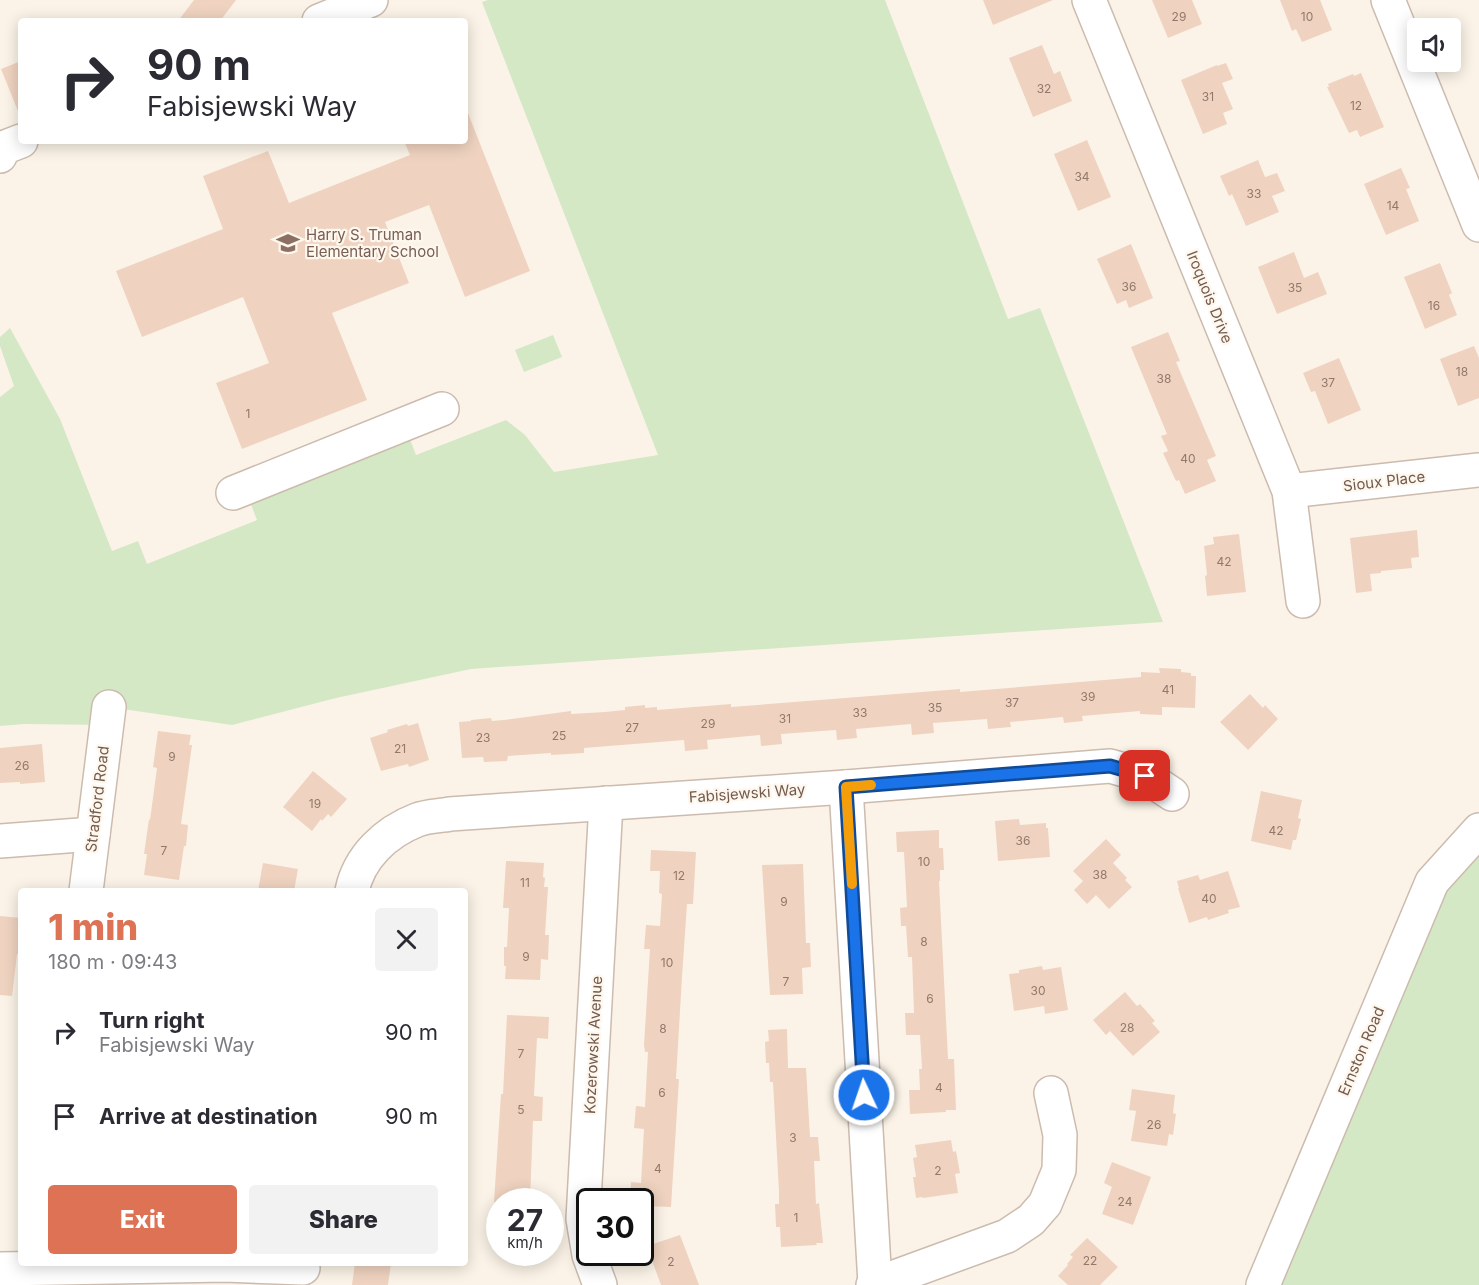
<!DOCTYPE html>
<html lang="en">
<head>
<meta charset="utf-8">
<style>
  body { margin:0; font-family:Inter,sans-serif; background:#f2f2f3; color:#2b2b33; height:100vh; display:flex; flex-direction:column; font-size:22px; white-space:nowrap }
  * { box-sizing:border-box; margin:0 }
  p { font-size:20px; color:#7c7c81 }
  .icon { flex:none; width:33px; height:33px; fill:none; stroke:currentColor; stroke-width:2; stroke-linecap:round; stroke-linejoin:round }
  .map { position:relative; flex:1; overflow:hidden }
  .side { position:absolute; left:18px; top:888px; width:450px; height:378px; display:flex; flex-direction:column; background:#fff; border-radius:6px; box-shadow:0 3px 15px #0003 }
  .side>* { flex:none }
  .banner { position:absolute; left:18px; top:18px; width:450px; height:126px; border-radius:6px; box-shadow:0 3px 15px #0003; background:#fff; color:#2b2b33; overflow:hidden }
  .buttons { position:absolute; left:1407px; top:18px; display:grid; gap:12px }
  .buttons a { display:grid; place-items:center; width:54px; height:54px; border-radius:6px; background:#fff; box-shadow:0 3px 15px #0003; font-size:30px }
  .speed { position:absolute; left:486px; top:1188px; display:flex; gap:12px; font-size:30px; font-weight:700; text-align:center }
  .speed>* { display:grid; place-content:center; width:78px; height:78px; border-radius:50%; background:#fff; box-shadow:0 3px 15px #0003; line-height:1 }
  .speed small { font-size:15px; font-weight:400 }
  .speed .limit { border:3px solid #111; border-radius:9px; background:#fff; color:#111 }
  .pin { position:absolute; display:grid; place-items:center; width:51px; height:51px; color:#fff; margin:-26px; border-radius:12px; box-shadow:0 3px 9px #0006 }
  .me { position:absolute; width:66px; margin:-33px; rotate:357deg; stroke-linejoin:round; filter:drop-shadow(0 0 4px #0008) }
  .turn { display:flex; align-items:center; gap:21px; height:126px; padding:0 30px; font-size:27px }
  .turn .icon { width:78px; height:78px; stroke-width:2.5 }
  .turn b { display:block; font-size:42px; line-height:51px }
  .round { display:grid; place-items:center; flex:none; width:63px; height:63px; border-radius:6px; background:#f2f2f3 }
  .head { display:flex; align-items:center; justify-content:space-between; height:102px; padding:0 30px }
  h1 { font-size:36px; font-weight:800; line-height:45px; color:#dd7254 }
  .cta { display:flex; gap:12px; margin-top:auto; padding:12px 30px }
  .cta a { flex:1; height:69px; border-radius:6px; background:#dd7254; color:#fff; font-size:24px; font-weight:800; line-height:69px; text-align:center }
  .cta a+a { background:#f2f2f3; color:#2b2b33 }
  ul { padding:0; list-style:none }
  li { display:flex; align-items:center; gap:18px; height:84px; padding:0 30px }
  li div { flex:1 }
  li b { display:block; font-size:22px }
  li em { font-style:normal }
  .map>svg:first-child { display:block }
</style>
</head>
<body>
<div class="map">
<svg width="1479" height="1285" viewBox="0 0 1479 1285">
  <rect width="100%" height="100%" fill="#fbf3e7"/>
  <g fill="#d4e8c6">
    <path d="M 488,0 L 885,0 L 1008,319 L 1040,308 L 1163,622 L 471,669 L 336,698 L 232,725 L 109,707 L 107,725 L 24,724 L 0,726 L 0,397 L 14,386 L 0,346 L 0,337 L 10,328 L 60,419 L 112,551 L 138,541 L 147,564 L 257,520 L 245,489 L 404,424 L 416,455 L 506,420 L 525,435 L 554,472 L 658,455 L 482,2 Z"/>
    <path d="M 553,335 L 562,357 L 524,372 L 515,350 Z"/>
    <path d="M 1479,830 L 1479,1285 L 1263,1285 L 1432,882 Z"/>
  </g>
  <g fill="#efd3c0">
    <path d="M 194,0 L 236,0 L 220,21 L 178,21 Z"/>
    <path d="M 983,0 L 1053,0 L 993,25 Z"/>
    <path d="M 1152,0 L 1192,0 L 1202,24 L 1168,38 Z"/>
    <path d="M 1280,0 L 1320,0 L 1332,30 L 1302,42 L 1296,29 L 1292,31 Z"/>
    <path d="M 1042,45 L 1054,74 L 1060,71 L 1072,101 L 1033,117 L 1009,58 Z"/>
    <path d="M 21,61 L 21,116 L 20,116 L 1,69 Z"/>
    <path d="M 1226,63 L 1233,79 L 1222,83 L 1233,109 L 1223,113 L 1227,124 L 1203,134 L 1181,80 L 1217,65 L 1217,66 Z"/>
    <path d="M 1361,73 L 1384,127 L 1360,137 L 1357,130 L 1349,133 L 1327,87 L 1329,87 L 1328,84 L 1353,74 L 1354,76 Z"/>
    <path d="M 466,108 L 530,271 L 465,297 L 429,205 L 385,222 L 409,283 L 332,313 L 367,400 L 242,449 L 216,383 L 269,363 L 243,297 L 142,337 L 116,271 L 223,229 L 203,176 L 268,151 L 289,203 L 410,155 L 404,141 L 465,141 L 465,109 Z"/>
    <path d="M 1087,140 L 1111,197 L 1078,211 L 1054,154 Z"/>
    <path d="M 1258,160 L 1265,177 L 1277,173 L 1285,191 L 1272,196 L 1279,212 L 1246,226 L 1232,194 L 1229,196 L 1220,176 Z"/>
    <path d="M 1401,168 L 1410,188 L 1406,189 L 1419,221 L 1386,235 L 1364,184 Z"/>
    <path d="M 1131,244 L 1153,298 L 1129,308 L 1126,300 L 1117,304 L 1097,259 Z"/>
    <path d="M 1294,252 L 1304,278 L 1318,272 L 1327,294 L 1277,314 L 1258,267 Z"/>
    <path d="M 1440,263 L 1452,293 L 1449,295 L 1457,315 L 1425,329 L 1404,277 Z"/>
    <path d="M 1168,332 L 1180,361 L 1176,362 L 1216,456 L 1207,460 L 1216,481 L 1185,494 L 1179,480 L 1176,481 L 1163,453 L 1168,451 L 1161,436 L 1167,434 L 1131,347 Z"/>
    <path d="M 1474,346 L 1479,358 L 1479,398 L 1458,406 L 1440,359 Z"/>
    <path d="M 1339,358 L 1361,410 L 1328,424 L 1315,391 L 1311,392 L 1303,373 Z"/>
    <path d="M 1417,530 L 1419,557 L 1411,558 L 1412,568 L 1381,571 L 1381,573 L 1370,574 L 1372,591 L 1356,593 L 1350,538 Z"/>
    <path d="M 1239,534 L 1246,592 L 1207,596 L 1205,576 L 1207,575 L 1204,546 L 1214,544 L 1213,537 Z"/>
    <path d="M 1159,668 L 1181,669 L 1181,672 L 1191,673 L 1191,676 L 1196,676 L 1195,708 L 1162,707 L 1162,715 L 1140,714 L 1140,711 L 1082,716 L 1083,721 L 1064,723 L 1063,717 L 1010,722 L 1011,727 L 988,729 L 987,719 L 933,723 L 934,733 L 912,735 L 911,724 L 856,729 L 857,738 L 837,740 L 836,730 L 781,734 L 782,744 L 761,746 L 760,735 L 707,740 L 708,749 L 685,751 L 684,740 L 584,748 L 584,753 L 551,755 L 551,753 L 508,756 L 507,761 L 484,762 L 483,757 L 462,758 L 459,722 L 471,721 L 471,720 L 491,718 L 492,721 L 504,720 L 571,711 L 571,714 L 605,712 L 625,710 L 625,707 L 645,705 L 645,708 L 657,707 L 657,710 L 731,704 L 731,707 L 960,689 L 960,692 L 1141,677 L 1141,672 L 1160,673 Z"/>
    <path d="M 1250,694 L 1263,708 L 1265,705 L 1278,719 L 1248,750 L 1220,722 Z"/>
    <path d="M 418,723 L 429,760 L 409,767 L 408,764 L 381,771 L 370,738 L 388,732 L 387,730 L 407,724 L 408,726 Z"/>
    <path d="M 158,731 L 191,735 L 189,745 L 192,745 L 181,824 L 188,825 L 186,846 L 184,846 L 179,880 L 144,875 L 147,854 L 144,854 L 149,819 L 150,820 L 157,768 L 153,767 Z"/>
    <path d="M 42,744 L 45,782 L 20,784 L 20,782 L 0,783 L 0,748 Z"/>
    <path d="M 313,771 L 347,799 L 331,817 L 328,814 L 322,821 L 321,819 L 312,831 L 283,807 Z"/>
    <path d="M 1261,791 L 1302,800 L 1298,818 L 1301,819 L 1296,840 L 1293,840 L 1291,850 L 1251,841 Z"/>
    <path d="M 1019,819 L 1020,825 L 1046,823 L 1046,828 L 1048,828 L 1050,857 L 998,861 L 995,821 Z"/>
    <path d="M 939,830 L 939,848 L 943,848 L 944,870 L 940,870 L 940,881 L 939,881 L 948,1059 L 954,1059 L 956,1110 L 946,1110 L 946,1112 L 910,1114 L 909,1090 L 920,1090 L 919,1069 L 922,1069 L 920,1035 L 906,1035 L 905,1013 L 914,1013 L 912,957 L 908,957 L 906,926 L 901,926 L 900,908 L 907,907 L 904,852 L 897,852 L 896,832 Z"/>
    <path d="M 1106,839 L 1121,855 L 1113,863 L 1127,878 L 1125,880 L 1132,887 L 1109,909 L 1096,895 L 1087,904 L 1074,890 L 1083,881 L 1073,871 Z"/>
    <path d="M 651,850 L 696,852 L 693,904 L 687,904 L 682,977 L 676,1079 L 679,1079 L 671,1207 L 643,1206 L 644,1205 L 640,1204 L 640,1202 L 630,1202 L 631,1182 L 641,1183 L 644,1129 L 634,1128 L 636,1106 L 645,1107 L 648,1052 L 645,1052 L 644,1045 L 650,949 L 644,949 L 646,925 L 660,926 L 662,894 L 659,893 L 660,871 L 650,871 Z"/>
    <path d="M 506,861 L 544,863 L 543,877 L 545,878 L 544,887 L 548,887 L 545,935 L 549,935 L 548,960 L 541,959 L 540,980 L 505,979 L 506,966 L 504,966 L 504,947 L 507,947 L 509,908 L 503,908 Z"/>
    <path d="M 263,863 L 298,869 L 294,891 L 258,891 Z"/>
    <path d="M 803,864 L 806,943 L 810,943 L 811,967 L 802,968 L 803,994 L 770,995 L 762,865 Z"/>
    <path d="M 1228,871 L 1240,907 L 1228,910 L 1229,913 L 1208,920 L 1207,917 L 1189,923 L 1178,888 L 1179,888 L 1177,881 L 1198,875 L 1200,880 Z"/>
    <path d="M 0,916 L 21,918 L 21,954 L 17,954 L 12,996 L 0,995 Z"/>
    <path d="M 1042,966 L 1043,970 L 1061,967 L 1068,1010 L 1045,1014 L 1044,1006 L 1014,1011 L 1009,974 L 1019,973 L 1019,970 Z"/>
    <path d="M 1125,992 L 1137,1006 L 1140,1004 L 1155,1021 L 1152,1023 L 1160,1032 L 1133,1056 L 1110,1031 L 1106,1035 L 1093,1020 Z"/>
    <path d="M 507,1015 L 549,1017 L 548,1039 L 537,1038 L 534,1096 L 543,1097 L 542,1121 L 533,1121 L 530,1202 L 494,1202 L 501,1094 L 503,1094 Z"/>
    <path d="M 787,1029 L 788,1068 L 806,1068 L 810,1137 L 818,1137 L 820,1161 L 814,1161 L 816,1204 L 819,1203 L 823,1243 L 816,1243 L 817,1245 L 781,1247 L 780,1227 L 776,1227 L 775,1204 L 779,1204 L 779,1192 L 773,1082 L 770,1082 L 769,1063 L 766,1063 L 765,1042 L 769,1041 L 768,1030 Z"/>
    <path d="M 1132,1089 L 1175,1095 L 1173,1113 L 1176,1114 L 1173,1135 L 1169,1134 L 1167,1146 L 1131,1141 L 1136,1111 L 1129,1110 Z"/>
    <path d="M 951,1140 L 953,1152 L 956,1151 L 960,1173 L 955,1174 L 958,1193 L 923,1198 L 922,1197 L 916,1198 L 913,1177 L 916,1177 L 913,1158 L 917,1157 L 915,1145 Z"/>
    <path d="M 1112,1162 L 1151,1177 L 1133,1225 L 1102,1214 L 1112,1187 L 1104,1183 Z"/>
    <path d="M 680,1235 L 699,1285 L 661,1285 L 650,1255 L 654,1253 L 650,1245 Z"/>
    <path d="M 1087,1238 L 1118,1267 L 1100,1285 L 1068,1285 L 1058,1276 L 1068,1265 L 1067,1264 L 1073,1257 L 1070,1255 Z"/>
    <path d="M 355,1263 L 391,1263 L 388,1285 L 352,1285 Z"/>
  </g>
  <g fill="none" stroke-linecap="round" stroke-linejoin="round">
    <g stroke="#ccbbae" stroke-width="36">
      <g id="minor">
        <path d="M 1089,0 L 1289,491 L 1303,601"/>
        <path d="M 1388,0 L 1479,225"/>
        <path d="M 319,21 L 371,0"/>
        <path d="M 0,156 L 3,148 L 21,141"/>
        <path d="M 1289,491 L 1479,470"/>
        <path d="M 233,493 L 442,409"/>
        <path d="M 846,787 L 875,1284"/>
        <path d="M 0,841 L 93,834"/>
        <path d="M 86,891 L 109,707"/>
        <path d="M 352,891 C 359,857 386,832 417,820 C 427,816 440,816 450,814 L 846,787 L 1110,766 L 1145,776 L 1172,794"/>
        <path d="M 0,1269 L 225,1265 L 303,1268"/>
        <path d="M 600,1285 L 589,1255 L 583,1219 L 606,803"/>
        <path d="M 873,1285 L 1007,1236 L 1031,1220 L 1045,1204 L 1059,1170 L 1060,1135 L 1051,1093"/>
        <path d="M 1263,1285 L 1432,882 L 1479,830"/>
      </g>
    </g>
    <use href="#minor" stroke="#fff" stroke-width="33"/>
  </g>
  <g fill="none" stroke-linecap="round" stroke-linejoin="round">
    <g stroke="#114b97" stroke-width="15">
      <path id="route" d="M 864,1095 L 846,787 L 1110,766 L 1145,776"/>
    </g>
    <use href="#route" stroke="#1a73e8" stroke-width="10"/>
    <path stroke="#f59e0b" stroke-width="10" d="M 852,884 L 846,787 L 871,785"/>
  </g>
  <defs>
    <g id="school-bare" transform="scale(1.8)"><path d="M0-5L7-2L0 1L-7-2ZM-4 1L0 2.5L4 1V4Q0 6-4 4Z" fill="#8d6e63" stroke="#fef7ed" stroke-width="2.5" paint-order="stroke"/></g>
  </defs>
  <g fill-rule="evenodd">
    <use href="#school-bare" x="288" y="243"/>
  </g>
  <g text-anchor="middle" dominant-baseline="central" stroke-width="4.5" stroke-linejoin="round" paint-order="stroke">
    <g font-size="12" fill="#92786a">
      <text x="1179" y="16">29</text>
      <text x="1307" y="16">10</text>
      <text x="1044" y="88">32</text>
      <text x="1208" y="96">31</text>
      <text x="1356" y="105">12</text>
      <text x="1082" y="176">34</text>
      <text x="1254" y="193">33</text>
      <text x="1393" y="205">14</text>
      <text x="1129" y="286">36</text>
      <text x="1295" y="287">35</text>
      <text x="1434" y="305">16</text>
      <text x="1462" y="371">18</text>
      <text x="1164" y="378">38</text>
      <text x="1328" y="382">37</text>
      <text x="248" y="413">1</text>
      <text x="1188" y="458">40</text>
      <text x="1224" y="561">42</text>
      <text x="1168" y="689">41</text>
      <text x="1088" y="696">39</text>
      <text x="1012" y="702">37</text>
      <text x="935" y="707">35</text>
      <text x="860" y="712">33</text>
      <text x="785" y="718">31</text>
      <text x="708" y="723">29</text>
      <text x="632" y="727">27</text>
      <text x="559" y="735">25</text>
      <text x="483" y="737">23</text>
      <text x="400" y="748">21</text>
      <text x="172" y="756">9</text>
      <text x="22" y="765">26</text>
      <text x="315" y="803">19</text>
      <text x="1276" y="830">42</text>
      <text x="1023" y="840">36</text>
      <text x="164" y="850">7</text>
      <text x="924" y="861">10</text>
      <text x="1100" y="874">38</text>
      <text x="679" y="875">12</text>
      <text x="525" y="882">11</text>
      <text x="1209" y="898">40</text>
      <text x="784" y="901">9</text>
      <text x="924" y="941">8</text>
      <text x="526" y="956">9</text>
      <text x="667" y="962">10</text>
      <text x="786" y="981">7</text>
      <text x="1038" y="990">30</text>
      <text x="930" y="998">6</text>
      <text x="1127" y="1027">28</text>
      <text x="663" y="1028">8</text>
      <text x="521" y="1053">7</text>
      <text x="939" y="1087">4</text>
      <text x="662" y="1092">6</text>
      <text x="521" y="1109">5</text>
      <text x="1154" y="1124">26</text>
      <text x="793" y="1137">3</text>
      <text x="658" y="1168">4</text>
      <text x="938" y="1170">2</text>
      <text x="1125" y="1201">24</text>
      <text x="796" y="1217">1</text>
      <text x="1090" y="1260">22</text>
      <text x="671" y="1261">2</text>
    </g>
    <g font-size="15" fill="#785e54" stroke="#fef7ed" text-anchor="start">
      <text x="306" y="234">Harry S. Truman<tspan x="306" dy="17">Elementary School</tspan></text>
    </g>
    <g font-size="15" fill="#735a4d" stroke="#fef7ed">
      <text transform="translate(1210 297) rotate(68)">Iroquois Drive</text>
      <text transform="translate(1384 481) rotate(-7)">Sioux Place</text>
      <text transform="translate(747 793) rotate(-4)">Fabisjewski Way</text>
      <text transform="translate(97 799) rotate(-83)">Stradford Road</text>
      <text transform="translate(593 1045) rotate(-87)">Kozerowski Avenue</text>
      <text transform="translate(1361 1051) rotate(-67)">Ernston Road</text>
    </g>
  </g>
</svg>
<div class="buttons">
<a><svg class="icon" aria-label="sound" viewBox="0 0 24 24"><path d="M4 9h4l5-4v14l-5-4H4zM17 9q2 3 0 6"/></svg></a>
</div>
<div class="speed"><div>27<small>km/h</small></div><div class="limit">30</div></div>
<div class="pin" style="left:1145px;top:776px;background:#d93025"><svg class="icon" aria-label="arrive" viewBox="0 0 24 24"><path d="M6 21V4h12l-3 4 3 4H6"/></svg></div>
<svg class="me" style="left:864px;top:1095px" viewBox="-20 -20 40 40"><circle r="17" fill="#1a73e8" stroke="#fff" stroke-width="3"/><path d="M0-11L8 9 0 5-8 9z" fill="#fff"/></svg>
<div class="banner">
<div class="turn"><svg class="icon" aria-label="right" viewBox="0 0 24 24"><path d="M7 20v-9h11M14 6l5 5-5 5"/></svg><div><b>90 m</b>Fabisjewski Way</div></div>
</div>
<section class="side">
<div class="head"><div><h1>1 min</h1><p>180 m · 09:43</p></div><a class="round"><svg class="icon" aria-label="close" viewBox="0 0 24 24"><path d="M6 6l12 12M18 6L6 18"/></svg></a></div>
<ul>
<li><svg class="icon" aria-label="right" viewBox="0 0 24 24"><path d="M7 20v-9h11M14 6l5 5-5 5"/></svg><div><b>Turn right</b><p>Fabisjewski Way</p></div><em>90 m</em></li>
<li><svg class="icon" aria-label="arrive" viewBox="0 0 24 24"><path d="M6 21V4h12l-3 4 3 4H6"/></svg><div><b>Arrive at destination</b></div><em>90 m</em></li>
</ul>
<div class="cta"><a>Exit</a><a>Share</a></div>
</section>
</div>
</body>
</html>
